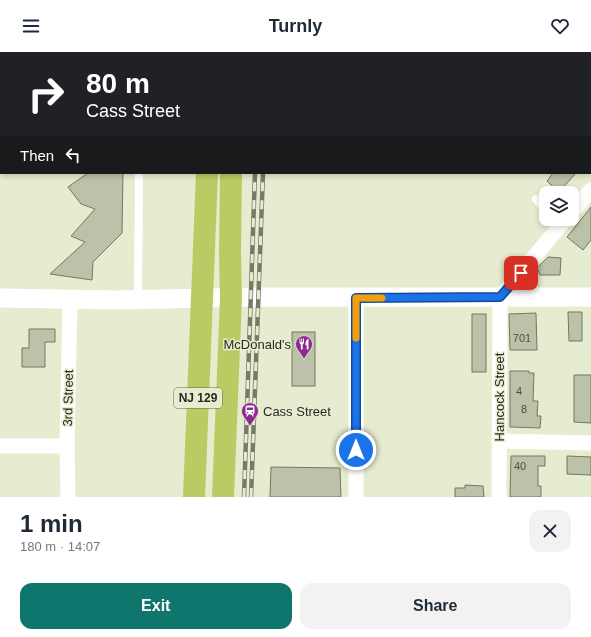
<!DOCTYPE html>
<html lang="en">
<head>
<meta charset="utf-8">
<style>
  :root { --surface:#fff; --page:#f2f2f3; --text:#1f2937; --muted:#747a83; --accent:#0f766e }
  body { margin:0; font-family:Arial,sans-serif; background:var(--page); color:var(--text); height:100vh; display:flex; flex-direction:column; font-size:15px; white-space:nowrap }
  * { box-sizing:border-box; margin:0 }
  p { font-size:13px; color:var(--muted) }
  .icon { flex:none; width:22px; height:22px; fill:none; stroke:currentColor; stroke-width:2; stroke-linecap:round; stroke-linejoin:round }
  .map { position:relative; height:445px; overflow:hidden }
  .drawer { display:flex; flex-direction:column; background:var(--surface); flex:1 }
  .drawer>* { flex:none }
  .top-card { position:absolute; left:0px; top:0px; width:591px; height:122px; box-shadow:0 2px 6px #0003; background:#202124; color:#fff; overflow:hidden }
  .buttons { position:absolute; left:539px; top:134px; display:grid; gap:8px }
  .buttons a { display:grid; place-items:center; width:40px; height:40px; border-radius:8px; background:var(--surface); box-shadow:0 2px 6px #0003; font-size:20px }
  .pin { position:absolute; display:grid; place-items:center; width:34px; height:34px; color:#fff; margin:-17px; border-radius:8px; box-shadow:0 2px 6px #0006 }
  .me { position:absolute; width:44px; margin:-22px; rotate:0deg; stroke-linejoin:round; filter:drop-shadow(0 0 3px #0008) }
  .turn { display:flex; align-items:center; gap:14px; height:84px; padding:0 20px; font-size:18px }
  .turn .icon { width:52px; height:52px; stroke-width:2.5 }
  .turn b { display:block; font-size:28px; line-height:34px }
  .then { display:flex; align-items:center; height:38px; padding:0 20px; background:#0003; gap:8px; font-size:15px }
  .round { display:grid; place-items:center; flex:none; width:42px; height:42px; border-radius:12px; background:var(--page) }
  .overview { display:flex; align-items:center; justify-content:space-between; height:68px; padding:0 20px }
  h1 { font-size:24px; font-weight:800; line-height:30px }
  .action { display:flex; gap:8px; margin-top:auto; padding:8px 20px }
  .action a { flex:1; height:46px; border-radius:12px; background:var(--accent); color:#fff; font-size:16px; font-weight:800; line-height:46px; text-align:center }
  .action a+a { background:var(--page); color:var(--text) }
  header { display:flex; justify-content:space-between; align-items:center; height:52px; padding:0 20px; background:var(--surface); font-size:18px; font-weight:800 }
  .map>svg:first-child { display:block }
  .building { fill:#bcc2a7; stroke:#73785f }
  .lines { fill:none; stroke-linecap:round; stroke-linejoin:round }
  .service { stroke:#fff; stroke-width:8 }
  .minor { stroke:#fff; stroke-width:15 }
  .tertiary { stroke:#fff; stroke-width:19 }
  .trunk { stroke:#bbca63; stroke-width:22 }
  .rail-casing { stroke:#767a68; stroke-width:4.5 }
  .rail { stroke:#e6ecd0; stroke-width:3; stroke-dasharray:9; stroke-linecap:butt }
  .route-casing { stroke:#114b97; stroke-width:10 }
  .route { stroke:#1a73e8; stroke-width:7 }
  .slow { stroke:#f59e0b; stroke-width:7 }
  .labels { text-anchor:middle; dominant-baseline:central; stroke-width:3; stroke-linejoin:round; paint-order:stroke }
  .number-label { font-size:11px; fill:#4d5042 }
  .shield { fill:#e6ecd0; stroke:#616455; stroke-width:1 }
  .shield-label { font-size:12px; font-weight:bold; fill:#282a20 }
  .poi-label { font-size:13px; fill:#282a20; stroke:#e6ecd0; text-anchor:end }
  .street-label { font-size:13px; fill:#282a20; stroke:#e6ecd0 }
</style>
</head>
<body>
<header><svg class="icon" aria-label="menu" viewBox="0 0 24 24"><path d="M4 6h16M4 12h16M4 18h16"/></svg>Turnly<svg class="icon" aria-label="heart" viewBox="0 0 24 24"><path d="M12 20l-8-8c-3-5 5-10 8-4 3-6 11-1 8 4z"/></svg></header>
<div class="map">
<svg width="591" height="445" viewBox="0 0 591 445">
  <rect width="100%" height="100%" fill="#e6ecd0"/>
  <g class="building">
    <path d="M88,121H123L122,181L93,210L92,228L50,222L85,190L71,184L95,157L81,152L68,135Z"/>
    <path d="M553,121H576L559,140L547,129Z"/>
    <path d="M591,155V188L583,198L567,185Z"/>
    <path d="M548,205L561,206L560,223H540L537,216Z"/>
    <path d="M568,260H582V289H569Z"/>
    <path d="M536,261L537,298H510L509,262Z"/>
    <rect x="472" y="262" width="14" height="58"/>
    <path d="M29,277H55V290H45V315H22V296H29Z"/>
    <rect x="292" y="280" width="23" height="54"/>
    <path d="M510,319H529V321H534L533,349H538L537,364H541L540,376L510,375Z"/>
    <path d="M574,323H591V371L574,370Z"/>
    <path d="M511,404H545V414H538V434H541V445H510Z"/>
    <path d="M567,404L591,405V423L567,422Z"/>
    <path d="M271,415L340,416L341,445H270Z"/>
    <path d="M465,433L483,434L484,445H455V436H465Z"/>
  </g>
  <g class="lines">
    <g class="service">
      <path d="M139,1V0"/>
      <path d="M536,147L546,159"/>
      <path d="M138,248L139,121"/>
    </g>
    <g class="minor">
      <path d="M528,0L529,1"/>
      <path d="M590,54H591"/>
      <path d="M572,160L591,138"/>
      <path d="M499,389L591,391"/>
      <path d="M0,394H67"/>
      <path d="M68,445L67,394L70,247"/>
      <path d="M356,445V246"/>
      <path d="M499,445L500,245L566,167"/>
    </g>
    <path class="tertiary" d="M0,246L116,248L258,245H591"/>
    <g class="trunk">
      <path d="M212,1V0"/>
      <path d="M236,1V0"/>
      <path d="M194,445L207,121"/>
      <path d="M223,445L231,246L230,201L231,121"/>
    </g>
    <g class="rail-casing">
      <g id="rail">
        <path d="M260,1V0"/>
        <path d="M268,1V0"/>
        <path d="M244,445L255,121"/>
        <path d="M251,445L263,121"/>
      </g>
    </g>
    <use href="#rail" class="rail"/>
  </g>
  <g class="lines">
    <g class="route-casing">
      <path id="route" d="M356,398V246L500,245L521,221"/>
    </g>
    <use href="#route" class="route"/>
    <path class="slow" d="M356,286V246H382"/>
  </g>
  <defs>
    <g id="restaurant-pin" transform="scale(0.9)"><path d="M0 17L-7.5 6A9.5 9.5 0 1 1 7.5 6Z" fill="#8d298f" stroke="#e6ecd0"/><path d="M-5-6h1v4h1v-4h1v4h1v-4h1v5L-1.5 .5V6h-2V.5L-5-1ZM5-6V6H3V1.5H1.5Q1.5-4 5-6Z" fill="#fff"/></g>
    <g id="station-pin" transform="scale(0.9)"><path d="M0 17L-7.5 6A9.5 9.5 0 1 1 7.5 6Z" fill="#8d298f" stroke="#e6ecd0"/><path d="M-3-6H3Q5-6 5-4V2Q5 4 3 4L4.5 6H3L1.5 4h-3L-3 6H-4.5L-3 4Q-5 4-5 2V-4Q-5-6-3-6ZM-3.5-4v3h7v-3ZM-3.5 1v1.5H-2V1ZM2 1v1.5H3.5V1Z" fill="#fff"/></g>
  </defs>
  <g fill-rule="evenodd">
    <use href="#restaurant-pin" x="304" y="292"/>
    <use href="#station-pin" x="250" y="359"/>
  </g>
  <g class="labels">
    <g class="number-label">
      <text x="522" y="286">701</text>
      <text x="519" y="339">4</text>
      <text x="524" y="357">8</text>
      <text x="520" y="414">40</text>
    </g>
    <rect class="shield" x="174" y="336" width="48" height="20" rx="3"/>
    <g class="shield-label">
      <text x="198" y="346">NJ 129</text>
    </g>
    <g class="poi-label">
      <text x="291" y="292">McDonald's</text>
      <text x="263" y="359" text-anchor="start">Cass Street</text>
    </g>
    <g class="street-label">
      <text transform="translate(499 345) rotate(-90)">Hancock Street</text>
      <text transform="translate(68 346) rotate(-89)">3rd Street</text>
    </g>
  </g>
</svg>
<div class="buttons">
<a><svg class="icon" aria-label="layers" viewBox="0 0 24 24"><path d="M12 4l9 5-9 5-9-5zM3 14l9 5 9-5"/></svg></a>
</div>
<div class="pin" style="left:521px;top:221px;background:#d93025"><svg class="icon" aria-label="arrive" viewBox="0 0 24 24"><path d="M6 21V4h12l-3 4 3 4H6"/></svg></div>
<svg class="me" style="left:356px;top:398px" viewBox="-20 -20 40 40"><circle r="17" fill="#1a73e8" stroke="#fff" stroke-width="3"/><path d="M0-11L8 9 0 5-8 9z" fill="#fff"/></svg>
<div class="top-card">
<div class="turn"><svg class="icon" aria-label="right" viewBox="0 0 24 24"><path d="M7 20v-9h11M14 6l5 5-5 5"/></svg><div><b>80 m</b>Cass Street</div></div>
<div class="then">Then<svg class="icon" aria-label="left" viewBox="0 0 24 24"><path d="M17 20v-9H6M10 6l-5 5 5 5"/></svg></div>
</div>
</div>
<section class="drawer">
<div class="overview"><div><h1>1 min</h1><p>180 m · 14:07</p></div><a class="round"><svg class="icon" aria-label="close" viewBox="0 0 24 24"><path d="M6 6l12 12M18 6L6 18"/></svg></a></div>
<div class="action"><a>Exit</a><a>Share</a></div>
</section>
</body>
</html>
